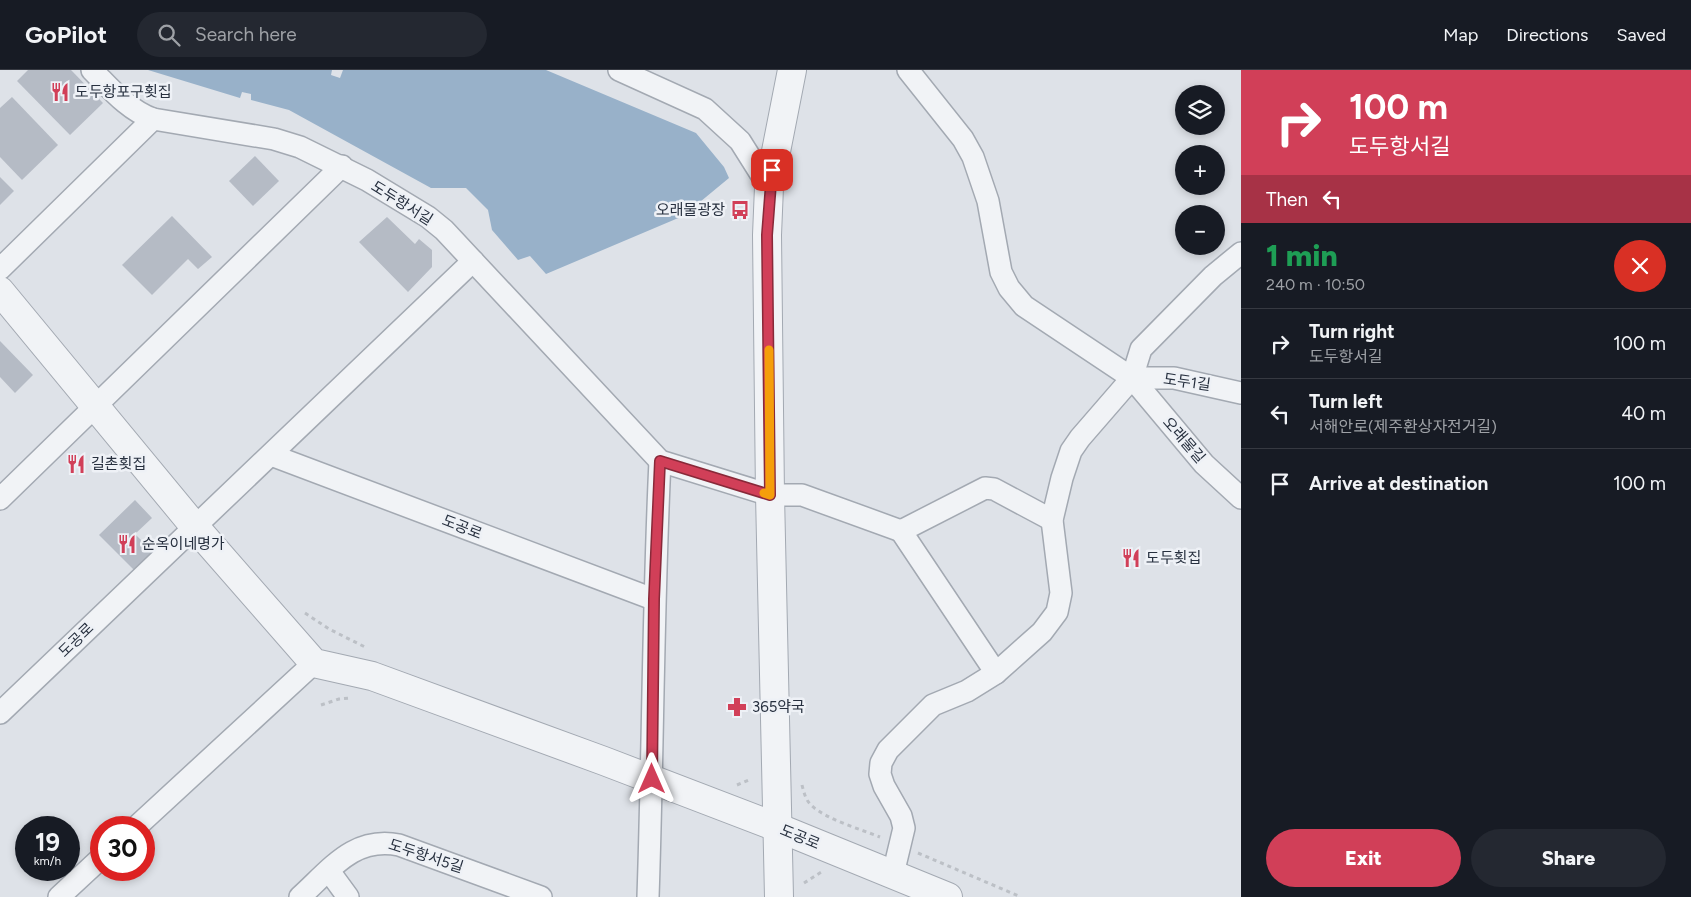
<!DOCTYPE html>
<html lang="en">
<head>
<meta charset="utf-8">
<style>
  :root { --surface:#171b24; --page:#242831; --text:#f1f3f6; --muted:#9ea1a6; --line:#363941; --accent:#d13f58 }
  body { margin:0; font-family:Figtree,"Noto Sans KR",sans-serif; background:var(--page); color:var(--text); height:100vh; display:flex; flex-direction:column; font-size:19px; white-space:nowrap }
  * { box-sizing:border-box; margin:0 }
  p { font-size:16px; color:var(--muted) }
  .icon { flex:none; width:28px; height:28px; fill:none; stroke:currentColor; stroke-width:2; stroke-linecap:round; stroke-linejoin:round }
  .map { position:relative; flex:1; overflow:hidden }
  .drawer { display:flex; flex-direction:column; background:var(--surface); width:450px }
  .drawer>* { flex:none }
  .banner { background:#d13f58; color:#fff; overflow:hidden }
  .tools { position:absolute; left:1175px; top:15px; display:grid; gap:10px }
  .tools a { display:grid; place-items:center; width:50px; height:50px; border-radius:50%; background:var(--surface); box-shadow:0 2px 8px #0003; font-size:25px }
  .speed { position:absolute; left:15px; top:746px; display:flex; gap:10px; font-size:25px; font-weight:700; text-align:center }
  .speed>* { display:grid; place-content:center; width:65px; height:65px; border-radius:50%; background:var(--surface); box-shadow:0 2px 8px #0003; line-height:1 }
  .speed small { font-size:12px; font-weight:400 }
  .speed .limit { border:8px solid #d22; background:#fff; color:#111 }
  .pin { position:absolute; display:grid; place-items:center; width:42px; height:42px; color:#fff; margin:-21px; border-radius:10px; box-shadow:0 2px 8px #0006 }
  .me { position:absolute; width:55px; margin:-28px; rotate:0deg; stroke-linejoin:round; filter:drop-shadow(0 0 4px #0008) }
  .turn { display:flex; align-items:center; gap:18px; height:105px; padding:0 25px; font-size:22px }
  .turn .icon { width:65px; height:65px; stroke-width:2.5 }
  .turn b { display:block; font-size:35px; line-height:42px }
  .then { display:flex; align-items:center; height:48px; padding:0 25px; background:#0003; gap:10px; font-size:19px }
  .round { display:grid; place-items:center; flex:none; width:52px; height:52px; border-radius:26px; background:var(--page) }
  .head { display:flex; align-items:center; justify-content:space-between; height:85px; padding:0 25px }
  h1 { font-size:30px; font-weight:800; line-height:38px; color:#1e9e55 }
  .primary-button { display:flex; gap:10px; margin-top:auto; padding:10px 25px }
  .primary-button a { flex:1; height:58px; border-radius:30px; background:var(--accent); color:#fff; font-size:20px; font-weight:800; line-height:58px; text-align:center }
  .primary-button a+a { background:var(--page); color:var(--text) }
  ul { padding:0; list-style:none }
  li { display:flex; align-items:center; gap:15px; height:70px; padding:0 25px; border-top:1px solid var(--line) }
  li div { flex:1 }
  li b { display:block; font-size:19px }
  li em { font-style:normal }
  header { display:flex; align-items:center; gap:30px; box-sizing:border-box; height:70px; padding:0 25px; background:var(--surface); border-bottom:1px solid var(--line) }
  header strong { font-size:24px }
  nav { display:flex; gap:28px; margin-inline-start:auto; font-size:18px }
  .search { width:350px; height:45px; background:var(--page); display:flex; align-items:center; gap:12px; box-sizing:border-box; padding:0 18px; border-radius:28px; color:var(--muted); font-size:19px }
  main { display:flex; flex:1; min-height:0 }
  .map>svg:first-child { display:block }
  .water { fill:#98b1c9 }
  .building { fill:#b5bbc5 }
  .lines { fill:none; stroke-linecap:round; stroke-linejoin:round }
  .minor-casing { stroke:#a3a9b2; stroke-width:24 }
  .tertiary-casing { stroke:#a3a9b2; stroke-width:30 }
  .path { stroke:#bcc0c6; stroke-width:3; stroke-dasharray:4 4; stroke-linecap:butt }
  .minor { stroke:#f1f3f6; stroke-width:21 }
  .tertiary { stroke:#f1f3f6; stroke-width:28 }
  .route-casing { stroke:#882939; stroke-width:12 }
  .route { stroke:#d13f58; stroke-width:9 }
  .slow { stroke:#f59e0b; stroke-width:9 }
  .labels { text-anchor:middle; dominant-baseline:central; stroke-width:5; stroke-linejoin:round; paint-order:stroke }
  .poi-label { font-size:15px; fill:#27303f; stroke:#eef1f6; text-anchor:start }
  .street-label { font-size:15px; fill:#27303f; stroke:#eef1f6 }
</style>
</head>
<body>
<header>
<strong>GoPilot</strong>
<div class="search"><svg class="icon" aria-label="search" viewBox="0 0 24 24"><circle cx="10" cy="10" r="6"/><path d="M15 15l6 6"/></svg>Search here</div>
<nav><a>Map</a><a>Directions</a><a>Saved</a></nav>
</header>
<main>
<div class="map">
<svg width="1241" height="827" viewBox="0 0 1241 827">
  <rect width="100%" height="100%" fill="#dee2e8"/>
  <path class="water" d="M148,0H332L331,5L340,8L343,0H546L696,63L724,97L729,108L683,146L546,204L530,186L518,190L492,160L488,140L466,118H431L289,40L251,30V24L242,22L240,28Z"/>
  <g class="building">
    <path d="M28,0H71L103,33L70,65L17,11Z"/>
    <path d="M12,27L58,75L22,110L0,87V38Z"/>
    <path d="M255,86L279,111L253,136L229,111Z"/>
    <path d="M0,107L14,121L0,135Z"/>
    <path d="M172,146L212,187L198,199L188,189L152,225L122,195Z"/>
    <path d="M387,147L415,174L419,169L432,180V197L408,222L359,172Z"/>
    <path d="M0,271L33,305L15,323L0,307Z"/>
    <path d="M135,430L152,448L135,464L154,483L135,501L99,465Z"/>
  </g>
  <g class="lines">
    <g class="minor-casing">
      <g id="minor">
        <path d="M92,0C111,19 128,40 153,49L274,69L300,77L367,110L428,147L444,160L660,391L770,425H802L901,461L985,418L994,419L1052,450"/>
        <path d="M619,0L705,39L740,71L769,117"/>
        <path d="M908,0L963,69L973,87L988,131L1001,202L1009,218L1024,236L1132,308L1204,394L1241,428"/>
        <path d="M0,199L153,49"/>
        <path d="M1132,308H1174L1241,323"/>
        <path d="M271,385L653,529"/>
        <path d="M0,429L342,96"/>
        <path d="M901,461L996,603"/>
        <path d="M0,643L473,191"/>
        <path d="M135,758L314,593"/>
        <path d="M329,801L348,827"/>
        <path d="M893,804L904,758L901,746L884,716L880,704L881,693L888,680L933,635L967,621L996,603L1042,562L1057,542L1061,523L1052,450L1062,408L1071,381L1080,368L1132,308L1141,279L1213,206L1241,183"/>
        <path d="M59,827L101,788"/>
        <path d="M300,827C331,799 354,766 399,775L541,827"/>
        <path d="M648,827C653,682 653,536 660,391"/>
      </g>
    </g>
    <g class="tertiary-casing">
      <g id="tertiary">
        <path d="M0,221L195,457L314,593L372,606L604,691L779,758L948,827"/>
        <path d="M779,827L770,425L767,165L769,117L792,0"/>
      </g>
    </g>
    <g class="path">
      <path d="M305,543L329,559L367,578"/>
      <path d="M321,635L339,629L352,628"/>
      <path d="M737,715L751,709"/>
      <path d="M802,715C804,723 806,731 812,736C828,750 860,759 880,767"/>
      <path d="M918,783L1021,827"/>
      <path d="M804,813L823,801"/>
    </g>
    <use href="#minor" class="minor"/>
    <use href="#tertiary" class="tertiary"/>
  </g>
  <g class="lines">
    <g class="route-casing">
      <path id="route" d="M652,709L654,529L660,391L770,425L767,165L772,100"/>
    </g>
    <use href="#route" class="route"/>
    <path class="slow" d="M764,423L770,425L769,280"/>
  </g>
  <defs>
    <g id="restaurant-bare" transform="scale(1.5)"><path d="M-5-6h1v4h1v-4h1v4h1v-4h1v5L-1.5 .5V6h-2V.5L-5-1ZM5-6V6H3V1.5H1.5Q1.5-4 5-6Z" fill="#d13f58" stroke="#eef1f6" stroke-width="2.5" paint-order="stroke"/></g>
    <g id="bus-bare" transform="scale(1.5)"><path d="M-5-6H5V4H4V6H2V4H-2V6H-4V4H-5ZM-3.5-4V0h7V-4ZM-3.5 1.2v1.5H-2V1.2ZM2 1.2v1.5H3.5V1.2Z" fill="#d13f58" stroke="#eef1f6" stroke-width="2.5" paint-order="stroke"/></g>
    <g id="pharmacy-bare" transform="scale(1.5)"><path d="M-2-6h4v4h4v4h-4v4h-4v-4h-4v-4h4Z" fill="#d13f58" stroke="#eef1f6" stroke-width="2.5" paint-order="stroke"/></g>
  </defs>
  <g fill-rule="evenodd">
    <use href="#restaurant-bare" x="60" y="22"/>
    <use href="#bus-bare" x="740" y="140"/>
    <use href="#restaurant-bare" x="76" y="394"/>
    <use href="#restaurant-bare" x="127" y="474"/>
    <use href="#restaurant-bare" x="1131" y="488"/>
    <use href="#pharmacy-bare" x="737" y="637"/>
  </g>
  <g class="labels">
    <g class="poi-label">
      <text x="75" y="22">도두항포구횟집</text>
      <text x="725" y="140" text-anchor="end">오래물광장</text>
      <text x="91" y="394">길촌횟집</text>
      <text x="142" y="474">순옥이네명가</text>
      <text x="1146" y="488">도두횟집</text>
      <text x="752" y="637">365약국</text>
    </g>
    <g class="street-label">
      <text transform="translate(402 133) rotate(32)">도두항서길</text>
      <text transform="translate(1187 312) rotate(8)">도두1길</text>
      <text transform="translate(1184 370) rotate(49)">오래물길</text>
      <text transform="translate(462 457) rotate(21)">도공로</text>
      <text transform="translate(76 570) rotate(-44)">도공로</text>
      <text transform="translate(800 767) rotate(22)">도공로</text>
      <text transform="translate(426 786) rotate(18)">도두항서5길</text>
    </g>
  </g>
</svg>
<div class="tools">
<a><svg class="icon" aria-label="layers" viewBox="0 0 24 24"><path d="M12 4l9 5-9 5-9-5zM3 14l9 5 9-5"/></svg></a>
<a>+</a>
<a>−</a>
</div>
<div class="speed"><div>19<small>km/h</small></div><div class="limit">30</div></div>
<div class="pin" style="left:772px;top:100px;background:#d93025"><svg class="icon" aria-label="arrive" viewBox="0 0 24 24"><path d="M6 21V4h12l-3 4 3 4H6"/></svg></div>
<svg class="me" style="left:652px;top:709px" viewBox="-20 -20 40 40"><path d="M0-17L14 15 0 8-14 15z" fill="#d13f58" stroke="#fff" stroke-width="4"/></svg>
</div>
<section class="drawer">
<div class="banner">
<div class="turn"><svg class="icon" aria-label="right" viewBox="0 0 24 24"><path d="M7 20v-9h11M14 6l5 5-5 5"/></svg><div><b>100 m</b>도두항서길</div></div>
<div class="then">Then<svg class="icon" aria-label="left" viewBox="0 0 24 24"><path d="M17 20v-9H6M10 6l-5 5 5 5"/></svg></div>
</div>
<div class="head"><div><h1>1 min</h1><p>240 m · 10:50</p></div><a class="round" style="background:#d93025;color:#fff"><svg class="icon" aria-label="close" viewBox="0 0 24 24"><path d="M6 6l12 12M18 6L6 18"/></svg></a></div>
<ul>
<li><svg class="icon" aria-label="right" viewBox="0 0 24 24"><path d="M7 20v-9h11M14 6l5 5-5 5"/></svg><div><b>Turn right</b><p>도두항서길</p></div><em>100 m</em></li>
<li><svg class="icon" aria-label="left" viewBox="0 0 24 24"><path d="M17 20v-9H6M10 6l-5 5 5 5"/></svg><div><b>Turn left</b><p>서해안로(제주환상자전거길)</p></div><em>40 m</em></li>
<li><svg class="icon" aria-label="arrive" viewBox="0 0 24 24"><path d="M6 21V4h12l-3 4 3 4H6"/></svg><div><b>Arrive at destination</b></div><em>100 m</em></li>
</ul>
<div class="primary-button"><a>Exit</a><a>Share</a></div>
</section>
</main>
</body>
</html>
